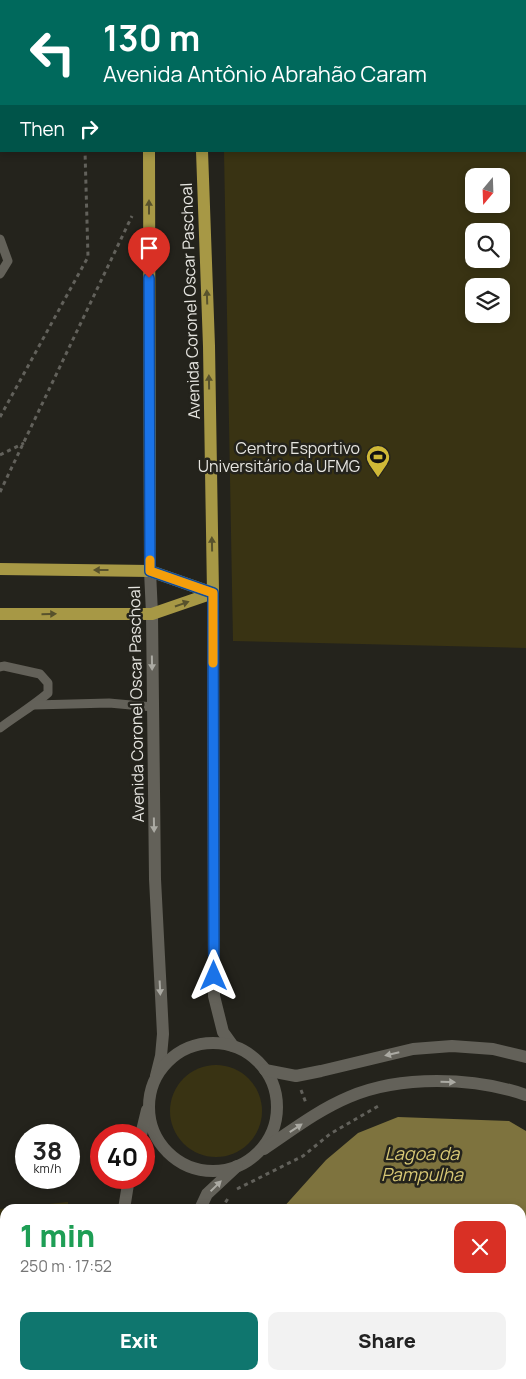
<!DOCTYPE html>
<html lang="en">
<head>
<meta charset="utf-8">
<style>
  :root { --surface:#fff; --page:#f2f2f2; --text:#222; --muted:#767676; --accent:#0f766e }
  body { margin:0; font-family:Manrope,sans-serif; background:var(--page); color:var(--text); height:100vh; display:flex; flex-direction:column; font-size:19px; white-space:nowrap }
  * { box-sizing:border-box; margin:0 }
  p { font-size:16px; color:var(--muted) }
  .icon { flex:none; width:28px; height:28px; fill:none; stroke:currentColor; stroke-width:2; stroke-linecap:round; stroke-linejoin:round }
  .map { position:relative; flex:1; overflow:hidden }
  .sheet { position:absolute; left:0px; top:1204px; width:526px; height:176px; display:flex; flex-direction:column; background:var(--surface); border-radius:15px 15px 0 0; box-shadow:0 2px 8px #0003 }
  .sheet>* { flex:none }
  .hud { position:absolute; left:0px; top:0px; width:526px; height:152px; box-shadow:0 2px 8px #0003; background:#00695c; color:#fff; overflow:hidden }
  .needle { width:32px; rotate:199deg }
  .fabs { position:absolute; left:465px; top:168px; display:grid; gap:10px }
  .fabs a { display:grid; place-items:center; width:45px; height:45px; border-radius:10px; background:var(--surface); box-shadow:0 2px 8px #0003; font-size:25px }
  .speed { position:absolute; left:15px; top:1124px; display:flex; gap:10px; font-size:25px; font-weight:700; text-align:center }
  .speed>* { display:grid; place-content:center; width:65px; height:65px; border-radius:50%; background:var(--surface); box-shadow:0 2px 8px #0003; line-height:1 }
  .speed small { font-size:12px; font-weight:400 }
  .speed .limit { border:8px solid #d22; background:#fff; color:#111 }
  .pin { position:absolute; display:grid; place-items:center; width:42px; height:42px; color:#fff; margin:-51px -21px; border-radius:50% 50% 50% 0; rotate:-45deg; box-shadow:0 0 5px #0007 }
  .pin .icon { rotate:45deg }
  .me { position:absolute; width:55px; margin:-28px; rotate:0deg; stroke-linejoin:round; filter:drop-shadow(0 0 4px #0008) }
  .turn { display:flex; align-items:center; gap:18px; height:105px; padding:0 20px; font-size:22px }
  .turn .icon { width:65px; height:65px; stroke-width:2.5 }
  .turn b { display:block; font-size:35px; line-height:42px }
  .then { display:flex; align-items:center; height:48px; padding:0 20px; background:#0003; gap:10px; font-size:19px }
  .round { display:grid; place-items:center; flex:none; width:52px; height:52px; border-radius:10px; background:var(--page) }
  .headline { display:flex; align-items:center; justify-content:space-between; height:85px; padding:0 20px }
  h1 { font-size:30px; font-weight:800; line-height:38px; color:#1e9e55 }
  .cta { display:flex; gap:10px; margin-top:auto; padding:10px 20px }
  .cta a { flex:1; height:58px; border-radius:10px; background:var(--accent); color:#fff; font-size:20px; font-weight:800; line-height:58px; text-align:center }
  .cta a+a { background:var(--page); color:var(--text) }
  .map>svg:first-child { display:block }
  .green { fill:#393313; fill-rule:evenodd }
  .water { fill:#7e733e }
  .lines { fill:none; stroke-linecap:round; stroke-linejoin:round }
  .path { stroke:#62615b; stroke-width:3; stroke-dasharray:4 4; stroke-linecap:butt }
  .lane { stroke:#636159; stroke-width:9 }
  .secondary { stroke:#636159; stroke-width:12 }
  .primary { stroke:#a79845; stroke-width:12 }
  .oneway { fill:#58522c }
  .oneway2 { fill:#abaaa3 }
  .route-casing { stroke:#114b97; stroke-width:12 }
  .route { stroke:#1a73e8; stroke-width:9 }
  .slow { stroke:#f59e0b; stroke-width:9 }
  .labels { text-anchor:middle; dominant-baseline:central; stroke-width:5; stroke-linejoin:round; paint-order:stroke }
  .street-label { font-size:16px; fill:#e6e5e0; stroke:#24231c }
  .poi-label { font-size:16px; fill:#e6e5e0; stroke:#24231c; text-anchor:end }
  .water-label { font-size:18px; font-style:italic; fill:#d7c775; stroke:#24231c }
</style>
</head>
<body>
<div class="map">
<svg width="526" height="1379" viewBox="0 0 526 1379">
  <rect width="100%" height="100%" fill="#24231c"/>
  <g class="green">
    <path d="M221,0H526V648L233,641L224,151H525V1H221ZM501,176V204H474V176ZM501,231V259H474V231ZM501,286V314H474V286Z"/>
    <circle cx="216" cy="1111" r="46"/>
    <path d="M68,1202V1209H5V1375H77L78,1379H0V1209Z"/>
  </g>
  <path class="water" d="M398,1117L509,1121L526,1131V1379H225V1375H521V1209H282L326,1160L358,1133Z"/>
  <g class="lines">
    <g class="path">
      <path d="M82,0V1"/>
      <path d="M0,82L1,81"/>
      <path d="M0,417L88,257L85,151"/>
      <path d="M0,455L24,443"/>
      <path d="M0,492L132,216"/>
      <path d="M301,1090L306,1103"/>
      <path d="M237,1189L303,1156L330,1134L380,1105"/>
      <path d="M221,1209L229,1197"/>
    </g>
    <g class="lane">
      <path d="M0,239L8,261L0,274"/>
      <path d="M0,667L4,666L40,674L48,683V693C33,706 16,716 0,728"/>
      <path d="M34,705L109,703L153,707"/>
    </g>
    <g class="secondary">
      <path d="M150,571L152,614L155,879L163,1034L161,1056L156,1076"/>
      <path d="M213,593L214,996L223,1032L233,1046"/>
      <circle cx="213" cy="1107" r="64"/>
      <path d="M265,1070L296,1076L321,1071L413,1049L452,1046L493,1049L526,1057"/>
      <path d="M141,1135L147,1110"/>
      <path d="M264,1149C291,1131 318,1110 349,1097C400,1075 474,1077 526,1095"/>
      <path d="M124,1209L129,1178"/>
      <path d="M200,1209L207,1194L237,1166"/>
      <path d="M129,1375L130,1379"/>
      <path d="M170,1375L171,1379"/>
    </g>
    <g class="primary">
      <path d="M148,0V1"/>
      <path d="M201,0V1"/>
      <path d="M149,151L150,571"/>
      <path d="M202,151L209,346L213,593"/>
      <path d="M0,569L150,571L213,593"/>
      <path d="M0,614H152L213,593"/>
    </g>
  </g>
  <defs><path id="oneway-solid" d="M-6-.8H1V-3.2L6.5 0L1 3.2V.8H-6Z" transform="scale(1.25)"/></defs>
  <g class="oneway">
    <use href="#oneway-solid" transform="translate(149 207) rotate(-90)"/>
    <use href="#oneway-solid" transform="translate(207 297) rotate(-92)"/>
    <use href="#oneway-solid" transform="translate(209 382) rotate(-91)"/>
    <use href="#oneway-solid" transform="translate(212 544) rotate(-91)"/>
    <use href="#oneway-solid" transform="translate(101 570) rotate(-180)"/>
    <use href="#oneway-solid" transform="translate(182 604) rotate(-19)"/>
    <use href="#oneway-solid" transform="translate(49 614) rotate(-1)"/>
  </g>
  <g class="oneway2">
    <use href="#oneway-solid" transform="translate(152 663) rotate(89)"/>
    <use href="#oneway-solid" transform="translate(154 825) rotate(89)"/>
    <use href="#oneway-solid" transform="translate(160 988) rotate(87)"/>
    <use href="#oneway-solid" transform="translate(392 1054) rotate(167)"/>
    <use href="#oneway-solid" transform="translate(448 1082) rotate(1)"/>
    <use href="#oneway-solid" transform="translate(296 1128) rotate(-33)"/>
    <use href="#oneway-solid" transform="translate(216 1186) rotate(-44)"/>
  </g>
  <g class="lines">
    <g class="route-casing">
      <path id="route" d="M149,278L150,571L213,593L214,976"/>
    </g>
    <use href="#route" class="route"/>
    <path class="slow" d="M150,560V571L213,593V663"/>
  </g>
  <defs>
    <g id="stadium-pin" transform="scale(1.25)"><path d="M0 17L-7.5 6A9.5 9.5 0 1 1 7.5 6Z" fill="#cfb837" stroke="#24231c"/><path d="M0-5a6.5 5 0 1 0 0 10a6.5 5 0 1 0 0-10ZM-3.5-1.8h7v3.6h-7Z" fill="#111"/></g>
  </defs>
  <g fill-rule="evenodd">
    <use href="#stadium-pin" x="378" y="457"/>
  </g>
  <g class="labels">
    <g class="street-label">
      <text transform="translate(190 301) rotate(-92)">Avenida Coronel Oscar Paschoal</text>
      <text transform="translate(136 704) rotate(-91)">Avenida Coronel Oscar Paschoal</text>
    </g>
    <g class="poi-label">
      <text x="360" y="448">Centro Esportivo<tspan x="360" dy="18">Universitário da UFMG</tspan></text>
    </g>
    <g class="water-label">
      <text x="422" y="1153">Lagoa da<tspan x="422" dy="21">Pampulha</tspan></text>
    </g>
  </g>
</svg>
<div class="fabs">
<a><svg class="needle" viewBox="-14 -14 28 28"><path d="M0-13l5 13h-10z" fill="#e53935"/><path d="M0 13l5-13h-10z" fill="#767676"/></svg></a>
<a><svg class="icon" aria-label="search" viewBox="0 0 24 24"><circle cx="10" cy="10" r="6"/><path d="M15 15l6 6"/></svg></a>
<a><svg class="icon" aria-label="layers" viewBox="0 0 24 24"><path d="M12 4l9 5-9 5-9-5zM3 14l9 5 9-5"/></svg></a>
</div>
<div class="speed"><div>38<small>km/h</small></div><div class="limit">40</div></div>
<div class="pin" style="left:149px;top:278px;background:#d93025"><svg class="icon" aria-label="arrive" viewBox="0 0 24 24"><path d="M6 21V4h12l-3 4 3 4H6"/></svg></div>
<svg class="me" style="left:214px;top:976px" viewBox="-20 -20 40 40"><path d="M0-17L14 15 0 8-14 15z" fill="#1a73e8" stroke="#fff" stroke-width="4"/></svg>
<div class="hud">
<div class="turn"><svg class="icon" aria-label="left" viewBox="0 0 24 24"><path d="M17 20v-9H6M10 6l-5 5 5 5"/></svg><div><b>130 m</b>Avenida Antônio Abrahão Caram</div></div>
<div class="then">Then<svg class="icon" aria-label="right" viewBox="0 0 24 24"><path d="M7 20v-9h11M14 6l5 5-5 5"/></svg></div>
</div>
<section class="sheet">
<div class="headline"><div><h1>1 min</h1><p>250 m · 17:52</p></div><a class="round" style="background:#d93025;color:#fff"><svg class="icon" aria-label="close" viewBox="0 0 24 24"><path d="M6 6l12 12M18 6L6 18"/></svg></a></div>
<div class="cta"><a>Exit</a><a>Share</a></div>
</section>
</div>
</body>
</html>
